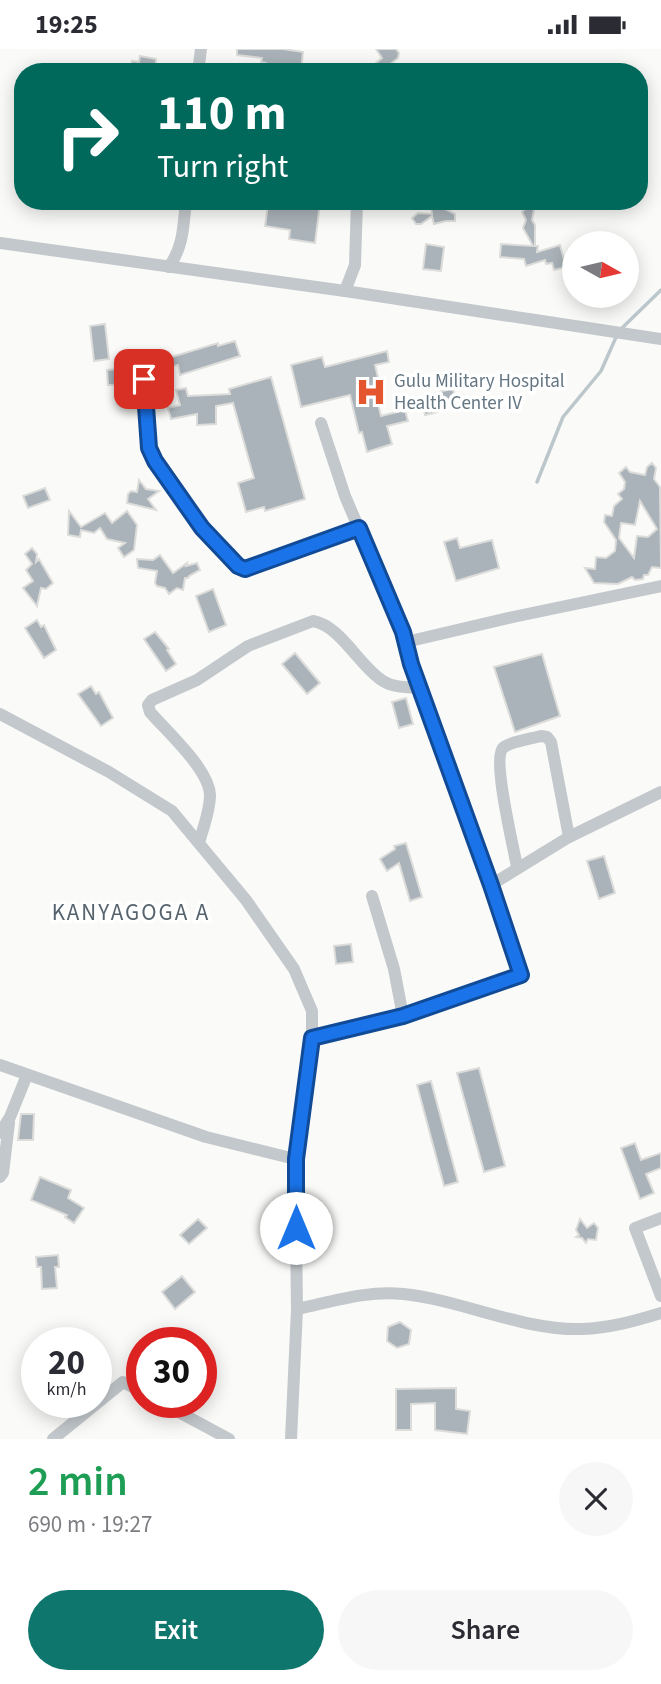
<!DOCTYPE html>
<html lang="en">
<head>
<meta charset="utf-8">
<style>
  :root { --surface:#fff; --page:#f7f7f7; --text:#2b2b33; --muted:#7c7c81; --accent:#0f766e }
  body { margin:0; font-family:"Source Sans 3",sans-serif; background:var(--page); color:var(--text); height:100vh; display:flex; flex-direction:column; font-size:26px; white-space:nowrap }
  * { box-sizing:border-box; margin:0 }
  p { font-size:23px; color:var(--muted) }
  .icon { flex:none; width:38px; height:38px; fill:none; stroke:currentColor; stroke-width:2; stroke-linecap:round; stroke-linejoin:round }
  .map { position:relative; height:1390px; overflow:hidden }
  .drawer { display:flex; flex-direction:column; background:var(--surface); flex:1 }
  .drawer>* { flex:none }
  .top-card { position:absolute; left:14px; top:14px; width:634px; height:147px; border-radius:28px; box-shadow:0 4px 18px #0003; background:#00695c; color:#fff; overflow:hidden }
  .needle { width:46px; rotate:98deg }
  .buttons { position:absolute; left:562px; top:182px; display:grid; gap:14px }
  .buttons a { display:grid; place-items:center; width:77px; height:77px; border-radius:50%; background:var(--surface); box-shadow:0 4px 18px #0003; font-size:35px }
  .speed { position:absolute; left:21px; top:1278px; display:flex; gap:14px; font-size:35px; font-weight:700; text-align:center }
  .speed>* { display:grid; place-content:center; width:91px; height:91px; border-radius:50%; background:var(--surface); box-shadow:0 4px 18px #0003; line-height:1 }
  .speed small { font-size:18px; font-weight:400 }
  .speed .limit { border:10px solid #d22; background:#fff; color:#111 }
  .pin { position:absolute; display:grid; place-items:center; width:60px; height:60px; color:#fff; margin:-30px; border-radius:14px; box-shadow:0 4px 10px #0006 }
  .me { position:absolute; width:77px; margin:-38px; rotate:0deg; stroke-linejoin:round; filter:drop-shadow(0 0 5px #0008) }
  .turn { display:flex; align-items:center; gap:24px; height:147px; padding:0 28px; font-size:32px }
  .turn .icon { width:91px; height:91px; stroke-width:2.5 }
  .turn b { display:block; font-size:49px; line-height:60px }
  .round { display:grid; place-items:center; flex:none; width:74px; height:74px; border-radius:37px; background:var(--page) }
  .summary { display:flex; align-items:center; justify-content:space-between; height:119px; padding:0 28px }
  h1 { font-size:42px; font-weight:600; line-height:52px; color:#1e9e55 }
  .cta { display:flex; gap:14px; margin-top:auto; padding:14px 28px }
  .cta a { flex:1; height:80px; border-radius:42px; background:var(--accent); color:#fff; font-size:28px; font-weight:600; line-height:80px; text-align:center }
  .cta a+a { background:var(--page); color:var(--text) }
  .status { display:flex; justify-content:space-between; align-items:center; height:49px; padding:0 35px; background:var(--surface); direction:ltr }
  .status svg { height:19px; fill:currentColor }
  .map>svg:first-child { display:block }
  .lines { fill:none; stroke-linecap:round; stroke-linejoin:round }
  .stream { stroke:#bbc7cb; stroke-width:3.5 }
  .building { fill:#aab3b9; stroke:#dcdcda; stroke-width:2; fill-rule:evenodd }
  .minor { stroke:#c3c8cc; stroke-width:12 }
  .route-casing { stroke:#114b97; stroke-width:18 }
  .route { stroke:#1a73e8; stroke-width:12 }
  .labels { text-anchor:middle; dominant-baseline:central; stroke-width:7; stroke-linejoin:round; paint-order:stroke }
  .poi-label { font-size:19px; fill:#657683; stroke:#fff; text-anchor:start }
  .quarter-label { font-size:23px; letter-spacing:2px; fill:#57646e; stroke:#fff }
</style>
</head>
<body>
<div class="status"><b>19:25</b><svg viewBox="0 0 49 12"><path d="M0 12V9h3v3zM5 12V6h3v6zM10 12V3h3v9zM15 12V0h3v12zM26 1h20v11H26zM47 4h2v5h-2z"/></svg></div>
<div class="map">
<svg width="661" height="1390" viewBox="0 0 661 1390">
  <rect width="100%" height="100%" fill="#fafaf8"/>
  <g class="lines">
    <g class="stream">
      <path d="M621,280L661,241"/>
      <path d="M537,433L563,368L601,322L617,286"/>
    </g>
  </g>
  <g class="building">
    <path d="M237,0H283L303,3L301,23H265L266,14L261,13L262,9L237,6Z"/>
    <path d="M376,0H396L399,4L398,9L380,23H365L382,9Z"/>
    <path d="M140,7L156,10L155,23H131L132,12L139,13Z"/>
    <path d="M294,152L320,154L315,194L289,190L290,181L265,177L268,156L293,159Z"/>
    <path d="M430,152L455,165V172H446L434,175L432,167L421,175H416L412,169L418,164L432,165Z"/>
    <path d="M528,157L534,161L532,171L535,176V197H538L537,203L560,196L566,218L554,221L552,214L546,215L545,211L526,217L524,210L500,208L501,195L533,197L523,179L526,171L522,163Z"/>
    <path d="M426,195L444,198L441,222L423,220Z"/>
    <path d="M105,275L109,310L94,312L90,277Z"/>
    <path d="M235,292L240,307L180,326L178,316L160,320L158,312L218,294V297Z"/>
    <path d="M387,302L389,313L375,316L382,345L376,346L381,367L405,361L408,372L387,377L392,395L367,403L362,383L359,384L350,346L301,358L291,316L322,308L325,318Z"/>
    <path d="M131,319L134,335L108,336L107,321Z"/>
    <path d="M271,328L305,450L265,462L264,458L246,463L238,434L254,429L233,354L216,357V375L197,376V365L171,370L168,359L180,356L176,341L186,339L188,347L230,345L229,340Z"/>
    <path d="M453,339L455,350L436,354L438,363L425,366L420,349Z"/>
    <path d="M652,414L656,419L654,430L660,438L661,519L652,518L648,526H644L643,530L635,531L632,528L618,535L594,534L585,519L595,520L596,508L606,509L615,502L616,491L604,473L605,466L612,467L614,457L622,450L618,445L624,440L625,433L619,424L626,418L630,423L645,426L647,418ZM640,452L657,480L648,488L637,487L634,509L619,489L621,474L635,476Z"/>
    <path d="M139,431L146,440L159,442L148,450L156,461L127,454L128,445L131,442L137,443Z"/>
    <path d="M45,439L50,451L28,459L23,447Z"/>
    <path d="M69,462L81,478L105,464L112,474L127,462L137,476L134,501L124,508L118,499L125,494L107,490L100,479L94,484L81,481L80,488L68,486Z"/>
    <path d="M457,489L460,499L492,491L499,519L456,532L444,493Z"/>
    <path d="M32,499L37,505L36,513L39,510L53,534L46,540L41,539L37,557L23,539L33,532L26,521L32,515L25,505Z"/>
    <path d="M160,506L173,524L187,514L186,517L197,514L200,521L189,527L188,529H185L183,541L177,539L169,545L165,539L157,537L155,534L157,522L138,519L137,510L153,511Z"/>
    <path d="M213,540L226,576L209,583L196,547Z"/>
    <path d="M37,571L41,578L44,576L56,601L44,609L25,579Z"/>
    <path d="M155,583L169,600L167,601L176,615L166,622L144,590Z"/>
    <path d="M295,604L320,634L307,645L282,615Z"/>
    <path d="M542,605L560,667L515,683L494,618Z"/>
    <path d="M91,637L96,645L99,643L113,669L101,677L78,645Z"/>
    <path d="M406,649L413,675L399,679L392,653Z"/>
    <path d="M406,794L422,848L410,852L399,814L387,822L380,810L395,800L394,797Z"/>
    <path d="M604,807L615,844L599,850L587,812Z"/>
    <path d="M351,895L353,913L336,915L334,897Z"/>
    <path d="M479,1019L505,1117L484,1123L457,1024Z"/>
    <path d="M431,1032L458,1133L444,1137L417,1036Z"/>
    <path d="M21,1065H34L33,1091H18Z"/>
    <path d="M635,1094L641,1111L661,1104V1119L646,1125L654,1144L640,1150L621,1099Z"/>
    <path d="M40,1128L71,1141L68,1149L84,1159L74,1174L65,1168L67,1166L31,1151Z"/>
    <path d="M198,1170L207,1179L189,1195L180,1186Z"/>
    <path d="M580,1170L587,1179L594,1174L598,1179L596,1191L588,1190L586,1194L582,1189L576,1188L579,1186L576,1181Z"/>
    <path d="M58,1206L59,1218H55L57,1239L42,1240L41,1218H37L36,1208Z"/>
    <path d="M182,1227L195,1243L175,1260L162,1243Z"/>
    <path d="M400,1273L411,1281L409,1295L397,1299L387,1292L388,1278Z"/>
    <path d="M456,1339V1360L470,1362L467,1385L435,1381V1354L411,1355V1381H396V1340Z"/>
  </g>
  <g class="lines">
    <g class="minor">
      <path d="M198,23L201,0"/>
      <path d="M0,194L345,242L661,290"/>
      <path d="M169,218C184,196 183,178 186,152"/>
      <path d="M345,242L355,216L357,152"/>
      <path d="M140,320L144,330L146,346L149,399L155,412L202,479L238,517L245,520L359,479"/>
      <path d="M321,374L345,447L403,583L411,615L491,836"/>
      <path d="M406,593L513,568L661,537"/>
      <path d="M0,665L109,723L172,762L246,851L294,920L312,962V989"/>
      <path d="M199,794C203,779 210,762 210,746C209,720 167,683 150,663L148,656L152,651L197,631L248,597L313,572C341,577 359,617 383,632C394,639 408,638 420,639"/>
      <path d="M517,818C514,800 491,707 504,698C513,692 530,690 541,687L547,688L551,693L569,788"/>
      <path d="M372,847L394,920L403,967"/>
      <path d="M0,1016L206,1088L295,1110"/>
      <path d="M0,1084L10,1068L27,1026"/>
      <path d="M0,1128L3,1124L9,1074"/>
      <path d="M661,1169L635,1179L661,1247"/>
      <path d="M297,1260C331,1253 368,1241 403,1245C462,1251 523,1282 582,1280C610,1279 635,1272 661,1264"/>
      <path d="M160,1353L229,1390"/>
      <path d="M53,1390L123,1333L142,1343"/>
      <path d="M291,1390L297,1260L295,1110L312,989L403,967L521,927L491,836L569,788L661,743"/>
    </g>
  </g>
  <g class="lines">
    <g class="route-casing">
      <path id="route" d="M144,330L149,399L155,412L202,479L238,517L245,520L359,479L403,583L411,615L491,836L521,926L403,967L312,989L296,1110V1179"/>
    </g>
    <use href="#route" class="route"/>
  </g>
  <defs>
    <g id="hospital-bare" transform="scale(2.415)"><path d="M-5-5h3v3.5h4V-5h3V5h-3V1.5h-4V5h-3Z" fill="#e4572e" stroke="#fff" stroke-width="2.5" paint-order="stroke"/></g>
  </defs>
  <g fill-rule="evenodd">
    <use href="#hospital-bare" x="371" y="343"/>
  </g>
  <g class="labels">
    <g class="poi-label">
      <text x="394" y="332">Gulu Military Hospital<tspan x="394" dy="22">Health Center IV</tspan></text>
    </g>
    <g class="quarter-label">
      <text x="131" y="863">KANYAGOGA A</text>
    </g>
  </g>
</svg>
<div class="buttons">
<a><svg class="needle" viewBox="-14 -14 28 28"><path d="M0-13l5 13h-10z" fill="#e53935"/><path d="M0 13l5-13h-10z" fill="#7c7c81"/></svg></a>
</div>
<div class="speed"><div>20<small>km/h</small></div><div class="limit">30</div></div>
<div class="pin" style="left:144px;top:330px;background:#d93025"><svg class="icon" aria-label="arrive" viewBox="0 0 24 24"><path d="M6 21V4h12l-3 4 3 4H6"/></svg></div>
<svg class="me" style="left:296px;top:1179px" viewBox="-20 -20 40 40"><circle r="19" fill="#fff"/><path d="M0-13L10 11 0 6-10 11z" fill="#1a73e8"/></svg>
<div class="top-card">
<div class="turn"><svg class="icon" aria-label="right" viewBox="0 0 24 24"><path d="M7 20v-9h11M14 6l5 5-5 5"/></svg><div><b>110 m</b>Turn right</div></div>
</div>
</div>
<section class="drawer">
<div class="summary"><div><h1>2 min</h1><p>690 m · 19:27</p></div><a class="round"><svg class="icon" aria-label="close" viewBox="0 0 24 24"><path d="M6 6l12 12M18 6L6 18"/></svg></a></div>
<div class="cta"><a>Exit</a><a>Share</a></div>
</section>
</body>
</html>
